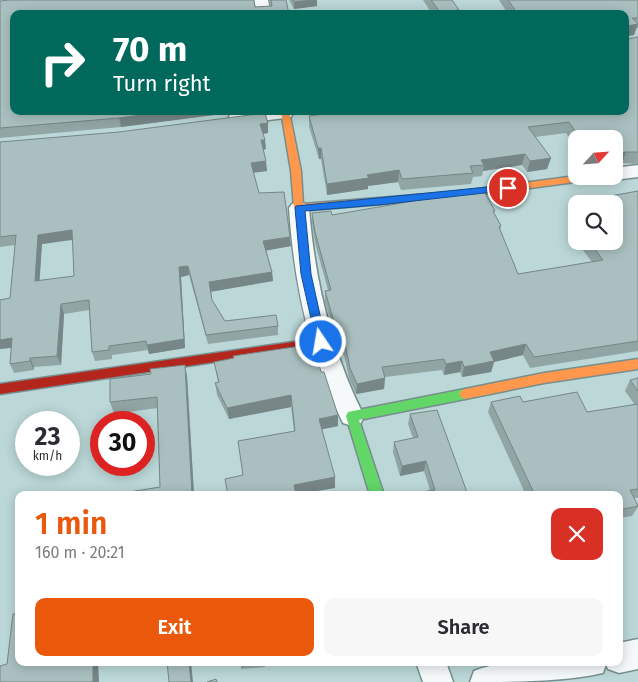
<!DOCTYPE html>
<html lang="en">
<head>
<meta charset="utf-8">
<style>
  :root { --surface:#fff; --page:#f7f7f7; --text:#2b2b33; --muted:#7c7c81; --accent:#ea580c }
  body { margin:0; font-family:"Fira Sans",sans-serif; background:var(--page); color:var(--text); height:100vh; display:flex; flex-direction:column; font-size:19px; white-space:nowrap }
  * { box-sizing:border-box; margin:0 }
  p { font-size:16px; color:var(--muted) }
  .icon { flex:none; width:28px; height:28px; fill:none; stroke:currentColor; stroke-width:2; stroke-linecap:round; stroke-linejoin:round }
  .map { position:relative; flex:1; overflow:hidden }
  .details { position:absolute; left:15px; top:491px; width:608px; height:175px; display:flex; flex-direction:column; background:var(--surface); border-radius:10px; box-shadow:0 2px 12px #0003 }
  .details>* { flex:none }
  .top-card { position:absolute; left:10px; top:10px; width:619px; height:105px; border-radius:10px; box-shadow:0 2px 12px #0003; background:#00695c; color:#fff; overflow:hidden }
  .needle { width:32px; rotate:64deg }
  .buttons { position:absolute; left:568px; top:130px; display:grid; gap:10px }
  .buttons a { display:grid; place-items:center; width:55px; height:55px; border-radius:10px; background:var(--surface); box-shadow:0 2px 12px #0003; font-size:25px }
  .speed { position:absolute; left:15px; top:411px; display:flex; gap:10px; font-size:25px; font-weight:700; text-align:center }
  .speed>* { display:grid; place-content:center; width:65px; height:65px; border-radius:50%; background:var(--surface); box-shadow:0 2px 12px #0003; line-height:1 }
  .speed small { font-size:12px; font-weight:400 }
  .speed .limit { border:8px solid #d22; background:#fff; color:#111 }
  .pin { position:absolute; display:grid; place-items:center; width:42px; height:42px; color:#fff; margin:-21px; border:2px solid #fff; border-radius:50%; box-shadow:0 1px 5px #0007 }
  .me { position:absolute; width:55px; margin:-28px; rotate:348deg; stroke-linejoin:round; filter:drop-shadow(0 0 4px #0008) }
  .turn { display:flex; align-items:center; gap:18px; height:105px; padding:0 20px; font-size:22px }
  .turn .icon { width:65px; height:65px; stroke-width:2.5 }
  .turn b { display:block; font-size:35px; line-height:42px }
  .round { display:grid; place-items:center; flex:none; width:52px; height:52px; border-radius:10px; background:var(--page) }
  .overview { display:flex; align-items:center; justify-content:space-between; height:85px; padding:0 20px }
  h1 { font-size:30px; font-weight:600; line-height:38px; color:var(--accent) }
  .primary-button { display:flex; gap:10px; margin-top:auto; padding:10px 20px }
  .primary-button a { flex:1; height:58px; border-radius:10px; background:var(--accent); color:#fff; font-size:20px; font-weight:600; line-height:58px; text-align:center }
  .primary-button a+a { background:var(--page); color:var(--text) }
  .map>svg:first-child { display:block }
  .lines { fill:none; stroke-linecap:round; stroke-linejoin:round }
  .street-casing { stroke:#788e8e; stroke-width:3 }
  .fast-casing { stroke:#788e8e; stroke-width:3 }
  .slow-casing { stroke:#788e8e; stroke-width:3 }
  .jam-casing { stroke:#788e8e; stroke-width:3 }
  .street { fill:#f5f9f9; fill-rule:evenodd }
  .fast { fill:#63d668; fill-rule:evenodd }
  .slow { fill:#ff974d; fill-rule:evenodd }
  .jam { fill:#b3261e; fill-rule:evenodd }
  .wall { fill:#92a5a5; fill-rule:evenodd }
  .shaded-wall { fill:#778686 }
  .building { fill:#aac0c0; stroke:#778686; fill-rule:evenodd }
  .route { fill:#1a73e8; stroke:#114b97 }
</style>
</head>
<body>
<div class="map">
<svg width="638" height="682" viewBox="0 0 638 682">
  <rect width="100%" height="100%" fill="#bbd7d7"/>
  <g class="lines">
    <g class="street-casing">
      <g id="street">
        <path d="M254,0H268L271,14H257Z"/>
        <path d="M258,111H292L293,113L291,117L285,118L236,124L230,123L228,119L230,115Z"/>
        <path d="M638,165V177L614,180L606,176H614V168Z"/>
        <path d="M299,202L306,204L309,208C315,282 331,350 364,416L361,423L352,426L343,423C309,355 294,284 289,208L292,204Z"/>
        <path d="M638,639V669L619,673L608,669L606,664L603,673C564,682 511,682 470,682L474,671C511,656 578,662 619,662V643Z"/>
        <path d="M416,662H446L453,682H423Z"/>
      </g>
    </g>
    <g class="fast-casing">
      <path id="fast" d="M465,389L469,391L471,394L469,397L465,399L359,420L384,495H370L346,416L348,412Z"/>
    </g>
    <g class="slow-casing">
      <g id="slow">
        <path d="M281,111H289L301,171L303,204L454,192L576,176H602L598,179L454,198L299,211L294,208L291,171Z"/>
        <path d="M638,359V369L544,383L465,399L461,397L459,394L461,391L465,389L544,373Z"/>
      </g>
    </g>
    <g class="jam-casing">
      <path id="jam" d="M321,338L325,339L327,342L325,345L321,346L0,394V384Z"/>
    </g>
    <use href="#street" class="street"/>
    <use href="#fast" class="fast"/>
    <use href="#slow" class="slow"/>
    <use href="#jam" class="jam"/>
  </g>
  <g class="wall">
    <path d="M270,0H286L289,14L14,111H245L121,127L0,138V1L255,7L271,6Z"/>
    <path d="M289,0H317V6L294,9Z"/>
    <path d="M423,0H452L459,10V14H432Z"/>
    <path d="M499,0H638V28H636L634,35L627,36V39L638,37V164L622,163L614,139H576V148L566,133L535,137L551,158L547,169L527,172L522,165L483,171L482,176L473,177L471,184L401,190L398,182L368,186V189L327,195L321,159H319L309,127V116L320,115L319,111H625V14H508Z"/>
    <path d="M263,133L266,149L263,150L267,171L253,172L259,193L291,246L266,250L272,272L273,281L211,291L212,300L225,321L278,326V335L208,344L189,275L181,277L185,348L149,354L148,350L112,355V359L95,361L92,352L89,310L64,314L61,365L34,367V370L14,373L10,364L11,348L0,349V300L10,298L15,245L0,247V142L268,133ZM73,240L74,276L39,281L42,244Z"/>
    <path d="M638,191V351L530,368L523,355L494,362L491,372L462,377L460,372L444,375L442,370L385,377L384,389L356,394L349,378L344,355L340,352L325,302V291L328,290L315,243L312,224V213L332,215L495,211L494,213L501,226L500,230L518,274L592,262L579,245L580,241H614V204H582L583,201Z"/>
    <path d="M214,362L321,372L338,415V426L322,429L335,488L243,475L294,431L291,407L229,419L217,395L215,383L218,382Z"/>
    <path d="M187,376L194,495H129L160,487L157,408L114,414L110,402Z"/>
    <path d="M638,378V498H634L638,505V507L632,516L619,518V495H526L488,412L491,402H523L587,412L635,405L625,391L630,380Z"/>
    <path d="M410,414L468,495H410L411,494L430,490L424,471L400,476L393,452L394,442L413,438L408,424Z"/>
    <path d="M265,662V667L241,669V666Z"/>
  </g>
  <g class="shaded-wall">
    <path d="M313,0H317V6L294,9V2Z"/>
    <path d="M459,10V14H440V12Z"/>
    <path d="M638,24L634,35L625,36L627,26Z"/>
    <path d="M171,111H245L121,127L119,118Z"/>
    <path d="M268,123V133L261,134L260,124Z"/>
    <path d="M261,140H265L266,149L261,150Z"/>
    <path d="M318,148H321V159H319Z"/>
    <path d="M626,152L622,163L614,164V154Z"/>
    <path d="M525,154L522,165L483,171L484,165L481,160Z"/>
    <path d="M551,158L547,169L527,172L530,161Z"/>
    <path d="M266,161L267,171L252,173L251,163Z"/>
    <path d="M399,170L398,182L368,186V189L327,195V184L367,175Z"/>
    <path d="M72,230L76,239L42,244L39,290L35,281L38,235Z"/>
    <path d="M290,237L291,246L264,251L263,241Z"/>
    <path d="M188,266L189,275L181,277L185,348L149,354L147,345L179,267Z"/>
    <path d="M272,272L273,281L210,292L209,282Z"/>
    <path d="M61,304L64,314L61,365L57,356Z"/>
    <path d="M12,338L17,347L0,349V340Z"/>
    <path d="M526,344L523,355L494,362L491,372L462,377L464,367L490,352Z"/>
    <path d="M30,358L34,367V370L30,361Z"/>
    <path d="M462,361L460,372L444,375L446,364Z"/>
    <path d="M185,365L187,376L194,495H192Z"/>
    <path d="M385,378L384,389L356,394L357,384Z"/>
    <path d="M291,395V407L229,419L227,408Z"/>
    <path d="M338,415V426L319,430V419Z"/>
    <path d="M426,461L424,471L400,476L402,466Z"/>
    <path d="M335,477V488L294,495V485Z"/>
    <path d="M93,662H98L99,682H93Z"/>
    <path d="M189,662H191L193,682H191Z"/>
  </g>
  <g class="building">
    <path d="M9,0H254L255,7L272,6L271,0H286L289,14H14V111H171L119,118L0,128V1Z"/>
    <path d="M293,0H313L294,2Z"/>
    <path d="M431,0H452L459,10L440,12Z"/>
    <path d="M508,0H638V18H632L638,24L627,26V39L638,37V152H626L614,154V139H581L569,122L528,127L551,158L530,161L525,154L481,160L484,165L470,166L473,173L402,179L399,170L367,175L369,178L327,184L321,148H318L309,116L323,114L322,111H625V14H518Z"/>
    <path d="M265,113L268,123L260,124L265,140H261L266,161L251,163L259,193L284,192L290,237L263,241L272,272L209,282L212,300L225,321L276,315L278,326L206,335L188,266L179,267L184,339L147,345L146,341L109,346V350L92,352L89,300L61,304L57,356L30,358V361L10,364L12,338L0,340V300L10,298L16,235L0,237V142L119,132ZM72,230L74,276L35,281L38,235Z"/>
    <path d="M483,189L495,211H493L501,226L499,227L518,274L603,260L589,241H614V204H584L583,201L638,191V341L534,357L526,344L490,352L494,361L464,367L462,361L446,364L444,359L382,367L385,378L357,384L350,368L345,344L340,342L325,291L331,290L315,232L312,213L331,211L332,215Z"/>
    <path d="M314,344L321,372H324L338,415L319,419L335,477L294,485L296,495H228L225,479L243,475L238,441L295,431L291,395L227,408L215,383L219,382L214,362L234,358L233,356Z"/>
    <path d="M185,365L192,495H129V492L160,487L157,397L110,402V379L151,374L150,369Z"/>
    <path d="M638,378V391L630,380Z"/>
    <path d="M577,392L587,412L638,404V489L630,490L638,506L619,510V495H535L491,402L520,396L523,402Z"/>
    <path d="M437,410L464,484L468,495H411V494L435,490L426,461L402,466L394,442L418,437L410,414Z"/>
    <path d="M19,613V662H93V682H0V666L7,664L13,614Z"/>
    <path d="M167,662H189L191,682H169Z"/>
    <path d="M241,662H265V664L241,666Z"/>
    <path d="M216,679L217,682H207Z"/>
  </g>
  <path class="route" d="M508,185L511,186V190L378,205L305,211L311,274L326,342L325,345H317L301,274L295,208L296,206Z"/>
</svg>
<div class="buttons">
<a><svg class="needle" viewBox="-14 -14 28 28"><path d="M0-13l5 13h-10z" fill="#e53935"/><path d="M0 13l5-13h-10z" fill="#7c7c81"/></svg></a>
<a><svg class="icon" aria-label="search" viewBox="0 0 24 24"><circle cx="10" cy="10" r="6"/><path d="M15 15l6 6"/></svg></a>
</div>
<div class="speed"><div>23<small>km/h</small></div><div class="limit">30</div></div>
<div class="pin" style="left:508px;top:188px;background:#d93025"><svg class="icon" aria-label="arrive" viewBox="0 0 24 24"><path d="M6 21V4h12l-3 4 3 4H6"/></svg></div>
<svg class="me" style="left:321px;top:342px" viewBox="-20 -20 40 40"><circle r="17" fill="#1a73e8" stroke="#fff" stroke-width="3"/><path d="M0-11L8 9 0 5-8 9z" fill="#fff"/></svg>
<div class="top-card">
<div class="turn"><svg class="icon" aria-label="right" viewBox="0 0 24 24"><path d="M7 20v-9h11M14 6l5 5-5 5"/></svg><div><b>70 m</b>Turn right</div></div>
</div>
<section class="details">
<div class="overview"><div><h1>1 min</h1><p>160 m · 20:21</p></div><a class="round" style="background:#d93025;color:#fff"><svg class="icon" aria-label="close" viewBox="0 0 24 24"><path d="M6 6l12 12M18 6L6 18"/></svg></a></div>
<div class="primary-button"><a>Exit</a><a>Share</a></div>
</section>
</div>
</body>
</html>
